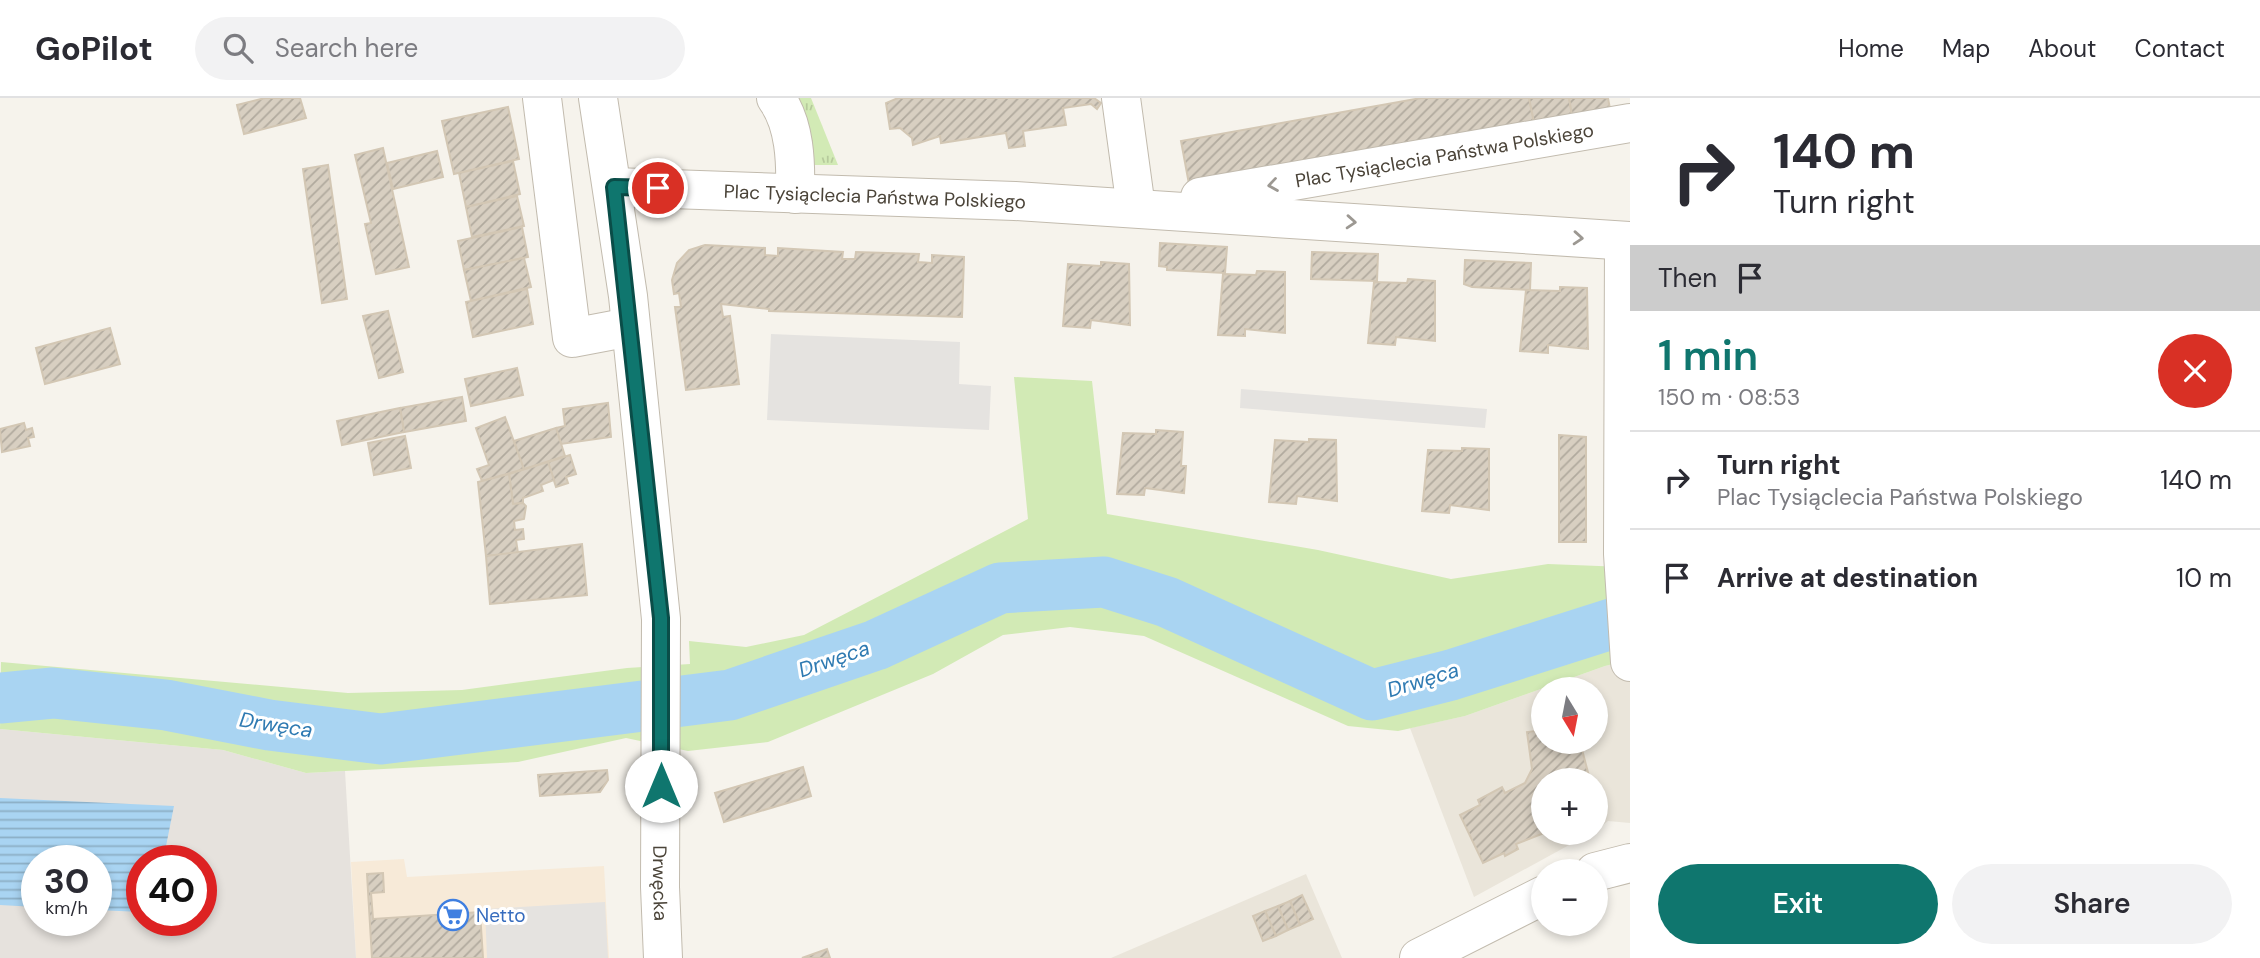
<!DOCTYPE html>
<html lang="en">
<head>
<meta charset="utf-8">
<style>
  :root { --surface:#fff; --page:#f2f2f3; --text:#2b2b33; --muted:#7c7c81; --line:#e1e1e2; --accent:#0f766e }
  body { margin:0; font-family:"DM Sans",sans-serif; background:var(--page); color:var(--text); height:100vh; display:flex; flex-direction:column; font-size:26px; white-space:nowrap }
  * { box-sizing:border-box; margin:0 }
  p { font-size:23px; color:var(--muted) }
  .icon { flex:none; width:38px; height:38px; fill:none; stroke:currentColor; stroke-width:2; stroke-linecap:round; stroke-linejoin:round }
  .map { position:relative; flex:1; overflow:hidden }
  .details { display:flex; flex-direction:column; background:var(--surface); width:630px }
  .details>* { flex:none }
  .guide { background:#fff; color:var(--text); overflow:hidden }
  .needle { width:46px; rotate:170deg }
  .controls { position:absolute; left:1531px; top:579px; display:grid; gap:14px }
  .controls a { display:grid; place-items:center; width:77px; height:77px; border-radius:50%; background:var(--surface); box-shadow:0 4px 10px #0003; font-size:35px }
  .speed { position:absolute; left:21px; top:747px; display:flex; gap:14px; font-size:35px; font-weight:700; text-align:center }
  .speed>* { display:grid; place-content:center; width:91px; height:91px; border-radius:50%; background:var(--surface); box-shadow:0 4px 10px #0003; line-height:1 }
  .speed small { font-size:18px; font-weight:400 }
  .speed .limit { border:10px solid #d22; background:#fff; color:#111 }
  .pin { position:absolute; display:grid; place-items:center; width:60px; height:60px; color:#fff; margin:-30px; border:4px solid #fff; border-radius:50%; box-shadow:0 2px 7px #0007 }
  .me { position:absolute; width:77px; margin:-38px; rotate:0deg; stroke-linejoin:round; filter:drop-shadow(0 0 5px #0008) }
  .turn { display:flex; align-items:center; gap:24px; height:147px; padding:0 28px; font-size:32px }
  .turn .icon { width:91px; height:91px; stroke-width:2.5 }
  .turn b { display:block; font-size:49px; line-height:60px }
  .then { display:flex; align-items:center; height:66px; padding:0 28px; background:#0003; gap:14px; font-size:26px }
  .round { display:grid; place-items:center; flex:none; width:74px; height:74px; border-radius:37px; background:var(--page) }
  .headline { display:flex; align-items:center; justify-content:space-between; height:119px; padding:0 28px }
  h1 { font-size:42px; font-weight:600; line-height:52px; color:var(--accent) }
  .primary-button { display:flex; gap:14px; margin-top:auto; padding:14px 28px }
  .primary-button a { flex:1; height:80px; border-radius:42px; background:var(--accent); color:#fff; font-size:28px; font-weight:600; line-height:80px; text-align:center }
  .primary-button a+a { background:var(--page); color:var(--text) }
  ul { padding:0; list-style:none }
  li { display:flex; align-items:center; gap:21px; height:98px; padding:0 28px; border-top:2px solid var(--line) }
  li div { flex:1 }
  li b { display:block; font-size:26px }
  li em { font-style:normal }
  header { display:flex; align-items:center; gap:42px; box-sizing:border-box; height:98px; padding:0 35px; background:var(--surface); border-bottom:2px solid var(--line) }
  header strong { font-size:33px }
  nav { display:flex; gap:38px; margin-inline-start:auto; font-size:24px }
  .search { width:490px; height:63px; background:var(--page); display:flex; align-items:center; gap:18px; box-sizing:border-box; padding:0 24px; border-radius:38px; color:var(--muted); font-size:26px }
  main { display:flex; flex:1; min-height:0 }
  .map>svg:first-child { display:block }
  .residential { fill:#eae5da; fill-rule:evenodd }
  .commercial { fill:#f7ead8 }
  .industrial { fill:#e6e2dd; fill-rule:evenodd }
  .grass { fill:url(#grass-tufts) }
  .park { fill:#d2eab5 }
  .parking { fill:#e5e3e0 }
  .water { fill:url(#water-rules) }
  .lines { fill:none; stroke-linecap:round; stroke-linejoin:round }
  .river { stroke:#a9d4f2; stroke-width:51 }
  .building { fill:url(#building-hatch); stroke:#d3c7b4; stroke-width:2 }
  .minor-casing { stroke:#c2bbae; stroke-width:40 }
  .minor { stroke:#fff; stroke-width:38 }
  .oneway { stroke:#9c9892 }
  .route-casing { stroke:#0a4d48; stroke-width:18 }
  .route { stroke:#0f766e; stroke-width:12 }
  .labels { text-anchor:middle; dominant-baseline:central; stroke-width:6; stroke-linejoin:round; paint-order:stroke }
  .street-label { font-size:19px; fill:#4b4439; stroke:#fff }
  .shop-label { font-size:19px; fill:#366cbe; stroke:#fff; text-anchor:start }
  .water-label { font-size:21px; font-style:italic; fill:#2e7ab2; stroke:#fff }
</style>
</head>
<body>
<header>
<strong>GoPilot</strong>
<div class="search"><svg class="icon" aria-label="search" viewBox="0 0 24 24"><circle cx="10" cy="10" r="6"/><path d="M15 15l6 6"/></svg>Search here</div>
<nav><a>Home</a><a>Map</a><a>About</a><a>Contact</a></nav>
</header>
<main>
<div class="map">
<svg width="1630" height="860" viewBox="0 0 1630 860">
  <defs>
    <pattern id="grass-tufts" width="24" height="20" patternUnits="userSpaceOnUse" patternTransform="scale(1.75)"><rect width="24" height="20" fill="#d2eab5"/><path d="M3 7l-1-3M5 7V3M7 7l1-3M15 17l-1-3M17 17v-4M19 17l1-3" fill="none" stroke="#b6ca9c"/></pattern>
    <pattern id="water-rules" width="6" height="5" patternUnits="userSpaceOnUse" patternTransform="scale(1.75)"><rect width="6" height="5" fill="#a9d4f2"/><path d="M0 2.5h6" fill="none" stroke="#8caec5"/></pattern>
    <pattern id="building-hatch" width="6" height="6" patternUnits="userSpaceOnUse" patternTransform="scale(1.75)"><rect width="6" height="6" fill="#d8cfc1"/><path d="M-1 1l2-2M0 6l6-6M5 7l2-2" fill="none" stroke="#b1aa9e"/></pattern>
  </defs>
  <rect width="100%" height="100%" fill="#f6f3ec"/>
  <g class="residential">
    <path d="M1630,562V725L1608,723L1596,732V682H1544V735H1591L1474,799L1410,630L1465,618L1605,568ZM1544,592H1596V644H1544Z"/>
    <path d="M1306,776L1342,860H1111Z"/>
  </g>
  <path class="commercial" d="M404,761L407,779L604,768L609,860H356L351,764Z"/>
  <path class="industrial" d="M0,631L223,652L306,675L345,673L356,860H0ZM37,763H96V822H37ZM142,763H201V822H142Z"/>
  <path class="grass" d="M785,0H811L838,67H812Z"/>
  <path class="park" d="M1014,279L1092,283L1107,416L1318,452L1451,481L1548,466L1624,469L1630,562L1605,568L1465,618L1398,633L1348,628L1144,538L1070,529L1003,537L933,576L768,644L688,653L626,640L518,664L306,675L223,652L0,631L1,564L348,595L462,592L627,570L690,566L689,543L746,549L804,537L1028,421Z"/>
  <g class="parking">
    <path d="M771,236L960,244L959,286L991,288L989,332L767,322Z"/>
    <path d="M1241,291L1487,311L1485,330L1240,310Z"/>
    <path d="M605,804L608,860H487L485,811Z"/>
  </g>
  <path class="water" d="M0,700L174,708L163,763H142V814L96,812V763H37V809L0,807Z"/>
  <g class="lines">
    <path class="river" d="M0,600L53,595L166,607L269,627L381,641L730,597L876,547L1000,490L1104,484L1167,504L1372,597L1451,577L1630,520"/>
  </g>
  <g class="building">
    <path d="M265,0H300L306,20L244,36L237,7Z"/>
    <path d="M898,0H1094L1101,5L1097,11L1091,6L1063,10L1066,27L1023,33L1025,48L1009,50L1006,35L941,45L940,38L913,47L912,40L900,30L890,31L886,5Z"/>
    <path d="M1421,0H1529L1534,24L1189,86L1181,43Z"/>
    <path d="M1529,0H1569L1572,17L1534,24Z"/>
    <path d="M1569,0H1608L1610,11L1572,17Z"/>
    <path d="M508,9L519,61L454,76L442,23Z"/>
    <path d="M383,50L409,169L376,176L365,126L371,125L355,57Z"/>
    <path d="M437,53L443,79L393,91L387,65Z"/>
    <path d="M513,63L520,96L466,109L459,75Z"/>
    <path d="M328,67L347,201L322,205L303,71Z"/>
    <path d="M517,98L524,128L472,139L466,109Z"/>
    <path d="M522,129L528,159L464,172L458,143Z"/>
    <path d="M1160,145L1227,149L1225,175L1167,172V169L1159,168Z"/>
    <path d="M705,147L765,150V157L778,158V150L843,154L842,161H855L856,154L919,156L918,164L932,165V157L964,159L962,219L769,213V211L721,206L723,219L730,218L739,286L686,292L675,209H681L679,195L674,196L672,182L677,165L689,152Z"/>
    <path d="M1312,154L1378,156L1377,183L1311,181Z"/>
    <path d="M524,160L531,189L471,203L464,172Z"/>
    <path d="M1465,162L1531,165L1530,192L1472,189L1464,186Z"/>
    <path d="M1101,164L1129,166L1130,227L1091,222L1090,230L1063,228L1068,166L1101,168Z"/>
    <path d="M1257,173L1285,174V235L1245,231V238L1218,237L1223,176L1256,177Z"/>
    <path d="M1408,181L1435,183V243L1396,239L1395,247L1368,245L1374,184L1407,185Z"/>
    <path d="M1560,189L1587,190L1588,251L1548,247V255L1520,253L1526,192L1560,193Z"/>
    <path d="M527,191L533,226L473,239L466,204Z"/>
    <path d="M388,213L403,274L379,280L363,218Z"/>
    <path d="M110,230L120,266L45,286L36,250Z"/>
    <path d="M517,270L523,297L471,308L465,281Z"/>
    <path d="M462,299L466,323L404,334L400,310Z"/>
    <path d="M608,305L611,339L561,346L556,330L565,328L563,311Z"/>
    <path d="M400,310L404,334L342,347L337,323Z"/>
    <path d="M505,319L524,371L482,383L477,371L489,367L476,330Z"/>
    <path d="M24,325L26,332L32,330L34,339L28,340L30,348L2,354L0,331Z"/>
    <path d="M556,330L565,358L524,371L514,343Z"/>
    <path d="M1156,332L1183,334L1181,368H1186L1184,395L1145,390L1144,397L1117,396L1123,335L1156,336Z"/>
    <path d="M1559,337L1586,339V444H1559Z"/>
    <path d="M405,338L411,370L374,377L368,345Z"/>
    <path d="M1309,341L1336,342L1337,403L1297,398L1296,406L1269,404L1275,342L1309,344Z"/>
    <path d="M1462,350L1489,351V412L1450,407L1449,415L1422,413L1428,352L1462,353Z"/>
    <path d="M570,357L576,376L566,379L568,385L556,389L548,364Z"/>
    <path d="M548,364L554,382L541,387L543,393L523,400V405L513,406L509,376Z"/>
    <path d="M509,376L513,406L523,405L526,408L524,421L514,423L515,432L523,431L524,441L516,442L518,455L486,458L478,384Z"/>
    <path d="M582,446L587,497L490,506L486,458Z"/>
    <path d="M1544,632V644H1580L1590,682H1544V735L1516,746L1518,751L1505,758L1504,755L1483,765L1460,717L1480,707L1478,702L1502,689L1505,695L1525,685L1532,671L1527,634Z"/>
    <path d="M803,669L811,698L724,724L715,695Z"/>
    <path d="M607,672L608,682L600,694L540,698L538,677Z"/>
    <path d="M383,775L384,794L371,795L373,821L480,814L483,860H372L367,776Z"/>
    <path d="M1302,797L1313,821L1300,827L1290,803Z"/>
    <path d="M1290,803L1300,827L1288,832L1278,808Z"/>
    <path d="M1278,808L1288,832L1276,838L1265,813Z"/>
    <path d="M1265,813L1276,838L1263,843L1253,818Z"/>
    <path d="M827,851L830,860H802Z"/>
  </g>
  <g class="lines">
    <g class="minor-casing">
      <g id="minor">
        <path d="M542,0L572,240L630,229"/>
        <path id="s1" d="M598,0L628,198L661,521L660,789L663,860"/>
        <path d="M776,0C795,26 796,64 795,96"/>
        <path d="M1121,0L1136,110"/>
        <path id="s2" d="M614,89L1015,103L1630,143"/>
        <path id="s3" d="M1200,99L1630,25"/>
        <path d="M1624,143L1623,456L1630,564"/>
        <path d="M1595,774L1630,765"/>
        <path d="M1419,860L1544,797"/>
      </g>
    </g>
    <use href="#minor" class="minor"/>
  </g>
  <defs><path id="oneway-chevron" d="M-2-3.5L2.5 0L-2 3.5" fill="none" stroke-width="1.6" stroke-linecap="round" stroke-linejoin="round" transform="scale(1.75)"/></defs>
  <g class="oneway">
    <use href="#oneway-chevron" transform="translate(1273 87) rotate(171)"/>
    <use href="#oneway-chevron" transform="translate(1351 124) rotate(4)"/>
    <use href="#oneway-chevron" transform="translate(1578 140) rotate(4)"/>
  </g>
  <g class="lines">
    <g class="route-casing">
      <path id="route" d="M658,90L614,89L661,520V688"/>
    </g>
    <use href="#route" class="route"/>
  </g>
  <defs>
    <g id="supermarket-ring" transform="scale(1.575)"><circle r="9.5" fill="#fff" stroke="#3f7fe0" stroke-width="1.5"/><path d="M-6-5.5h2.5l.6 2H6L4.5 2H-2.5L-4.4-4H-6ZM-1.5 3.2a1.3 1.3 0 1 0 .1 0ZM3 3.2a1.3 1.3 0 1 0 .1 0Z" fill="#3f7fe0"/></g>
  </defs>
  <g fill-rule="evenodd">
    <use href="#supermarket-ring" x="453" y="817"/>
  </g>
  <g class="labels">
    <g class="street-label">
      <text stroke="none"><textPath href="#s3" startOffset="248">Plac Tysiąclecia Państwa Polskiego</textPath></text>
      <text stroke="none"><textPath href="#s2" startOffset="261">Plac Tysiąclecia Państwa Polskiego</textPath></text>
      <text stroke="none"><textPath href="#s1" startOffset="789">Drwęcka</textPath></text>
    </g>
    <g class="shop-label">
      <text x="476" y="817">Netto</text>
    </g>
    <g class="water-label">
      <text transform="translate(834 561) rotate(-19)">Drwęca</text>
      <text transform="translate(1423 582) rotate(-17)">Drwęca</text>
      <text transform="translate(276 627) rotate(9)">Drwęca</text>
    </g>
  </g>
</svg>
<div class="controls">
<a><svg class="needle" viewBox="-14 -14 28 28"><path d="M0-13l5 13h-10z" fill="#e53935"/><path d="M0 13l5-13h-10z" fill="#7c7c81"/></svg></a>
<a>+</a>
<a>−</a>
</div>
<div class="speed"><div>30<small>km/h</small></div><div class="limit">40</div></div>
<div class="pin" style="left:658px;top:90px;background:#d93025"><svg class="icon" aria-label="arrive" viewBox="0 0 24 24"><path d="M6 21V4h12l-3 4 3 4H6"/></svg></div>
<svg class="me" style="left:661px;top:688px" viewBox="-20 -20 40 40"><circle r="19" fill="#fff"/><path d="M0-13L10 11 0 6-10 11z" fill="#0f766e"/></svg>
</div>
<section class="details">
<div class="guide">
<div class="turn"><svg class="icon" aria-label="right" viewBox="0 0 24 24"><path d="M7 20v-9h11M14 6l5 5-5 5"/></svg><div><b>140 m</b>Turn right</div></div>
<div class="then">Then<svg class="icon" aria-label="arrive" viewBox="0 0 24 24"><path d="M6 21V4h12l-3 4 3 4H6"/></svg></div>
</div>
<div class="headline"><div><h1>1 min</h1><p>150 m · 08:53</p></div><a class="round" style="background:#d93025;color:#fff"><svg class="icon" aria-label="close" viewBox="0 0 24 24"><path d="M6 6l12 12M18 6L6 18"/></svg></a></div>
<ul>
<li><svg class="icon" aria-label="right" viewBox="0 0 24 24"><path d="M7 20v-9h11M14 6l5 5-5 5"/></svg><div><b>Turn right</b><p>Plac Tysiąclecia Państwa Polskiego</p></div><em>140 m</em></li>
<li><svg class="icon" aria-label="arrive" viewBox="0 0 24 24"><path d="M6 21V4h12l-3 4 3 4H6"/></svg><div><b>Arrive at destination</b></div><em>10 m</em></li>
</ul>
<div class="primary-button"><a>Exit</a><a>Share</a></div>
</section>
</main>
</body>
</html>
